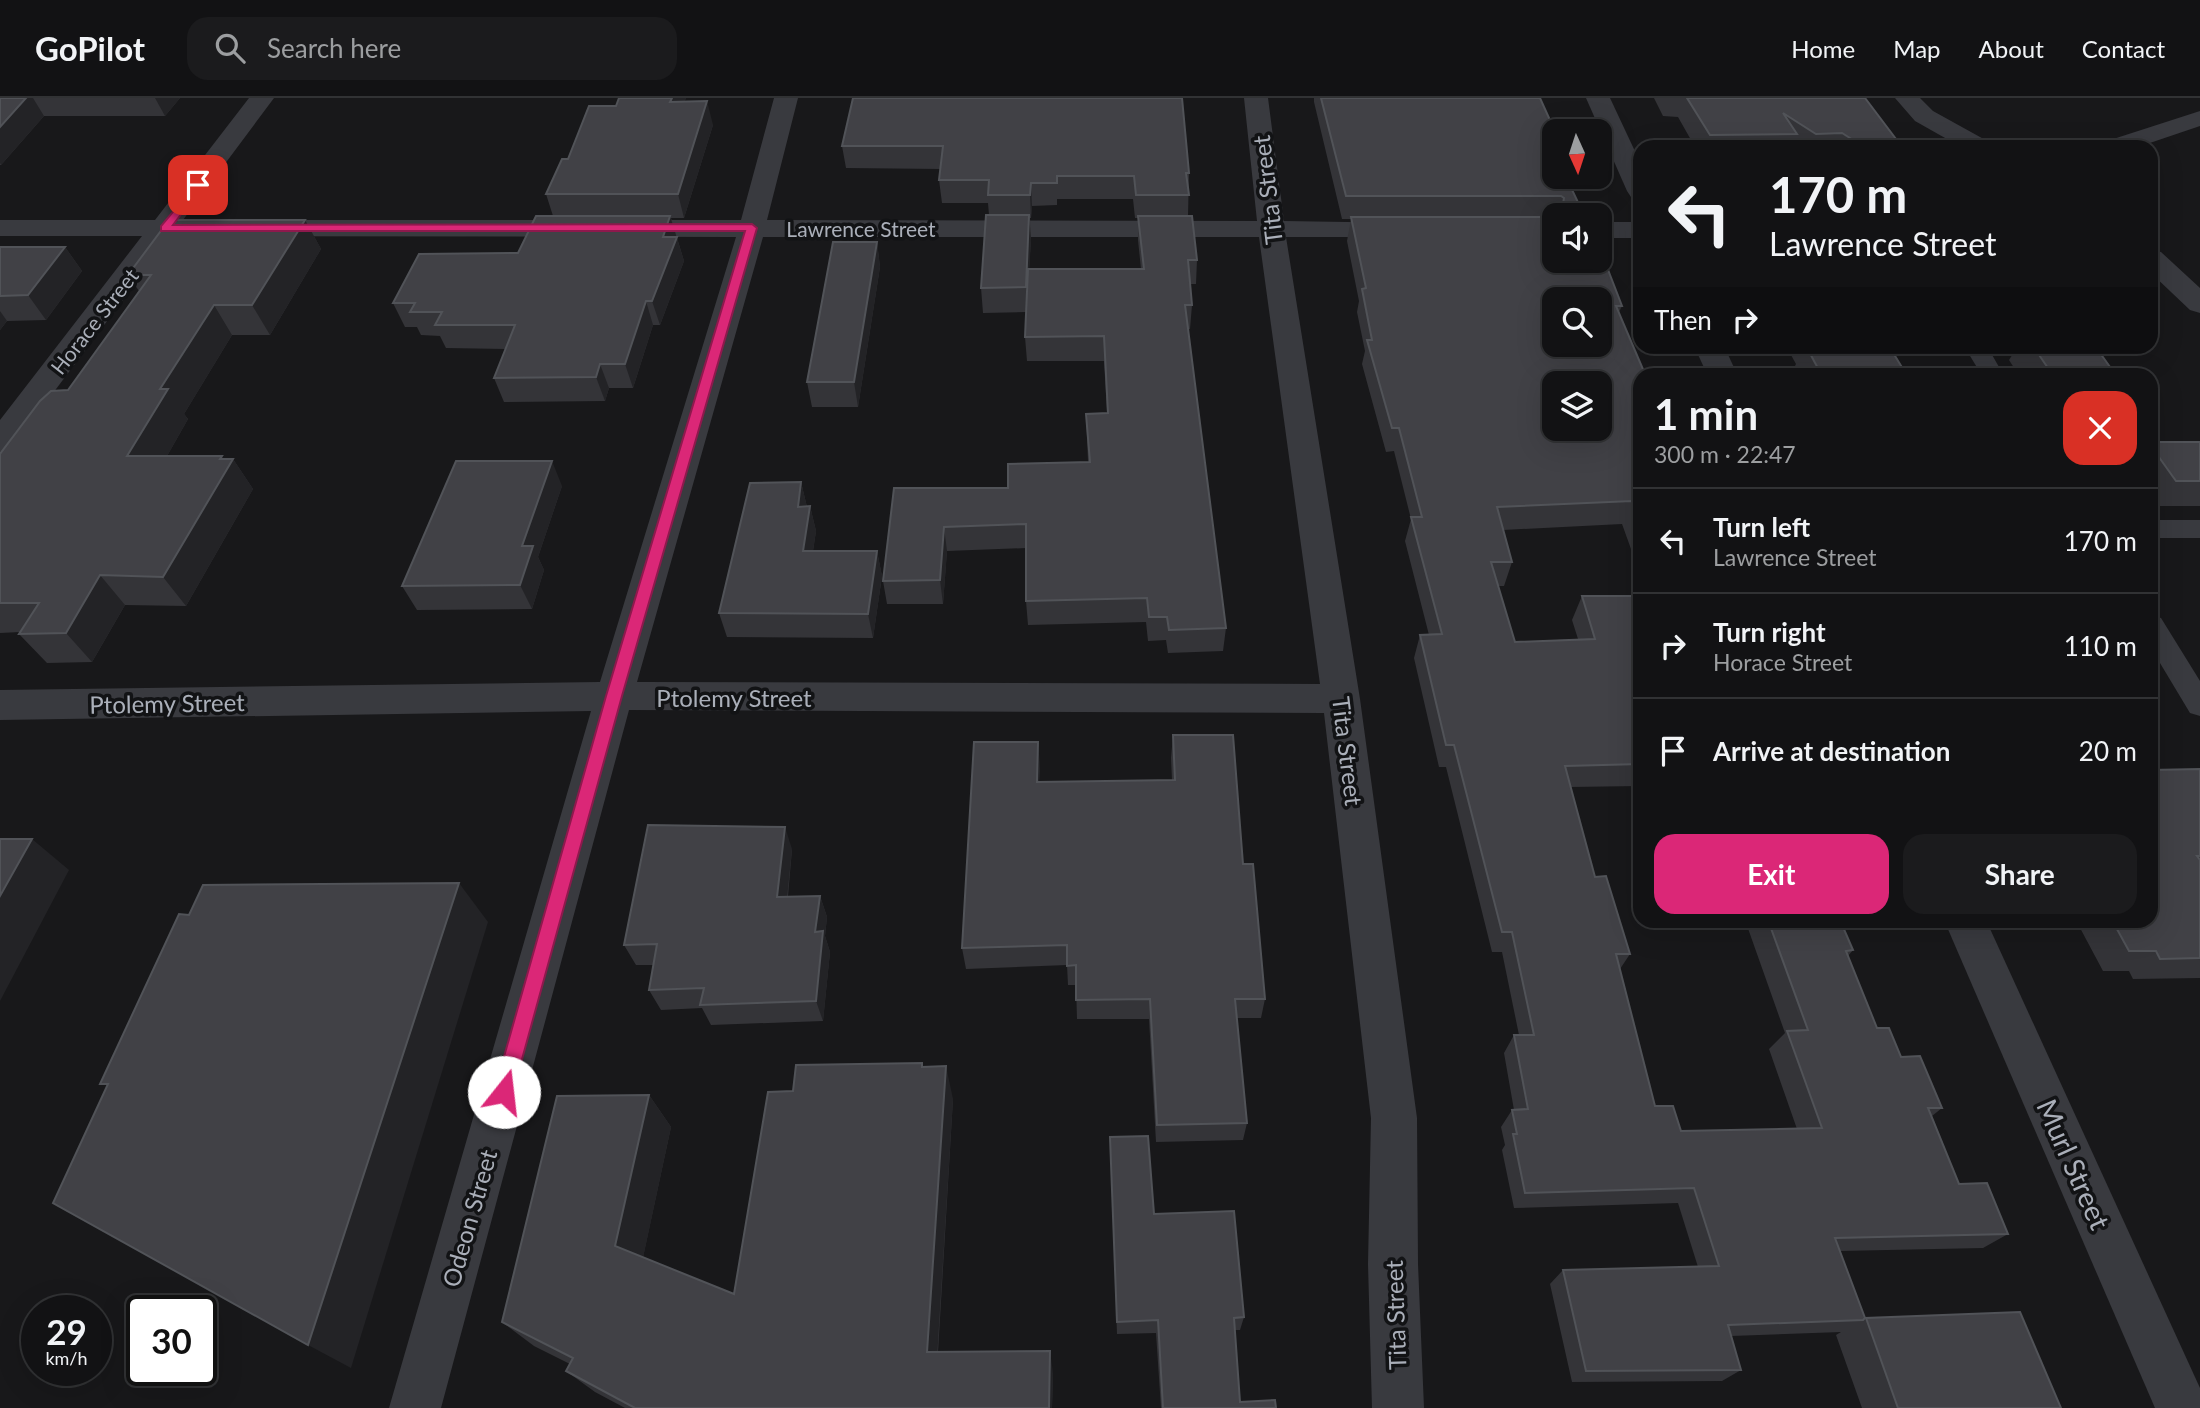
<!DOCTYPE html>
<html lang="en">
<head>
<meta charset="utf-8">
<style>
  :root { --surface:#121214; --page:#1b1b1d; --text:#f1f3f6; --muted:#9c9ea0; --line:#313234; --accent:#db2777 }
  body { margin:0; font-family:Lato,sans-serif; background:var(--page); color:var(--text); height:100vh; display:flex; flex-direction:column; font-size:26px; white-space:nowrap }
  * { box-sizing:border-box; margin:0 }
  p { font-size:23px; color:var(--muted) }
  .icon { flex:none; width:38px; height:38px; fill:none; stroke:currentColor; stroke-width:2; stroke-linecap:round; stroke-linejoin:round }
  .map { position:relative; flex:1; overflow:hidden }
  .details { position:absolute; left:1633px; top:270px; width:525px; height:560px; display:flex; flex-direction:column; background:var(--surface); border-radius:21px; box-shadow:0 7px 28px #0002,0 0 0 2px var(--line) }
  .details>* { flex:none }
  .guide { position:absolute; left:1633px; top:42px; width:525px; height:214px; border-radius:21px; box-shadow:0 7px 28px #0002,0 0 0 2px var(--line); background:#121214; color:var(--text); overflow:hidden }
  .needle { width:46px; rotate:177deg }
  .buttons { position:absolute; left:1542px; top:21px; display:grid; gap:14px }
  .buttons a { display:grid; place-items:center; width:70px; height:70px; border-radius:14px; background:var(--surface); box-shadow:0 7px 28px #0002,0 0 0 2px var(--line); font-size:35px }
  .speed { position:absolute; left:21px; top:1197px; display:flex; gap:14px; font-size:35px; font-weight:700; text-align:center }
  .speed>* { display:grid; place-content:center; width:91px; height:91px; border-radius:50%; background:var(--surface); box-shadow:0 7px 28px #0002,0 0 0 2px var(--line); line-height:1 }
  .speed small { font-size:18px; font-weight:400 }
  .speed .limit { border:4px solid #111; border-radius:10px; background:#fff; color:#111 }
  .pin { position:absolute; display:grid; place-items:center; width:60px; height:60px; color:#fff; margin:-30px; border-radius:14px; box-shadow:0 4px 10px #0006 }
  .me { position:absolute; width:77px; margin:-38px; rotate:16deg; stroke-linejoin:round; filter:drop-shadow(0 0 5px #0008) }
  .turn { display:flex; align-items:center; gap:24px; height:147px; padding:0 21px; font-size:32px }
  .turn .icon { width:91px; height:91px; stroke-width:2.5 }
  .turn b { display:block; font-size:49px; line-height:60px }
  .then { display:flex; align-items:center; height:66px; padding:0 21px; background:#0003; gap:14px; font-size:26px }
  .round { display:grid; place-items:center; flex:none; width:74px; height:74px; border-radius:21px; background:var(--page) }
  .overview { display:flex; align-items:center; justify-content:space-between; height:119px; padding:0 21px }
  h1 { font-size:42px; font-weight:700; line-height:52px }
  .button { display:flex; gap:14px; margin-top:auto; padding:14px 21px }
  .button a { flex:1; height:80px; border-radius:21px; background:var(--accent); color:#fff; font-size:28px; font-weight:700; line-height:80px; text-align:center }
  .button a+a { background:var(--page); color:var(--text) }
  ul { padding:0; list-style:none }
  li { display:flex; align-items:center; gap:21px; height:105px; padding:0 21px; border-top:2px solid var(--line) }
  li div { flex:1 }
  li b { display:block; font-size:26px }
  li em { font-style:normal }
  header { display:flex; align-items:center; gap:42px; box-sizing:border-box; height:98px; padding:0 35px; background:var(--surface); border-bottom:2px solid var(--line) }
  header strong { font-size:33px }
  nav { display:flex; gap:38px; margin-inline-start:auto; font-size:24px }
  .search { width:490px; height:63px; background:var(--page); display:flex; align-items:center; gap:18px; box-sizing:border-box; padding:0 24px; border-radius:21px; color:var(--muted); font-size:26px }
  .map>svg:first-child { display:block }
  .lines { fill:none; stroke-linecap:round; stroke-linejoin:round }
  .lane { fill:#393a3f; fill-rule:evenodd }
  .street { fill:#393a3f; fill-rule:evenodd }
  .wall { fill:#343438; fill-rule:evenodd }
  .shaded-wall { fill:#232326 }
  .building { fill:#414146; stroke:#515358; stroke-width:2; fill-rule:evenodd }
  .route { fill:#db2777; stroke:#8e194d; stroke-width:2 }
  .labels { text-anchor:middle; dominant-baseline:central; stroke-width:7; stroke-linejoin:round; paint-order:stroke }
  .far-street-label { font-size:21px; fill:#aaafb9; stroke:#121315 }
  .street-label { font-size:24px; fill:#aaafb9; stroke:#121315 }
  .near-street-label { font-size:28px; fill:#aaafb9; stroke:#121315 }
</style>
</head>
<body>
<header>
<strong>GoPilot</strong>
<div class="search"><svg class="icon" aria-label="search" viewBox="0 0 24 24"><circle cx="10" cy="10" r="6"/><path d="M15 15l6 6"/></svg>Search here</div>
<nav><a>Home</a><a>Map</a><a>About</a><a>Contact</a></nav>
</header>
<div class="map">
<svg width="2200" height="1310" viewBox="0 0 2200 1310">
  <rect width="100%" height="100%" fill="#18181a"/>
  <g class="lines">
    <g class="lane">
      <path d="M1964,248H1987L2003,276H1981Z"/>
      <rect x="2151" y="422" width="49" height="18"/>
      <path d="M2151,517L2161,520L2200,583V618L2190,615L2151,550Z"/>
    </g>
    <g class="street">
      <path d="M249,0H274L183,122H741L774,0H798L767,122L1257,123L1244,0H1268L1284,123L1411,125L1415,131L1411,137L1401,139H1286L1360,601L1417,1020L1418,1166L1424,1310H1372L1368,1166L1371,1020L1324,615L629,612L441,1310H389L591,613L0,622V592L600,584L736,139L171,138L11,351L0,354V322L142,138H0V122H155ZM763,139H1259L1320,586L637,584Z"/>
      <path d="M1586,0H1610L1640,64V101L1631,99L1627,93Z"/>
      <path d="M1895,0H1920L1933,13L1989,44L1993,49H1961L1915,23Z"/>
      <path d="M2200,13V28L2138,49H2100L2104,44Z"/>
      <rect x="1600" y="124" width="40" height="16"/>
      <path d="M2151,152L2161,154L2200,190V215L2190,212L2151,175Z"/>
      <path d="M1694,248H1724L1737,276H1707Z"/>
      <path d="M1944,822H1986L2200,1290V1310H2155Z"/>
    </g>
  </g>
  <g class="wall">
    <path d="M0,0H180L165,18H44L1,67H0Z"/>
    <path d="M619,0H686L684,4L713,27L684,120H671L684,163L660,227H653L633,290H609L605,303L504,304L494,280L506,251L446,250L440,238L421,237L417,229H405L393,205L518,155L553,118L546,96L568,61L616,8Z"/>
    <path d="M853,0L1189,75L1188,118L1197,162L1196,186H1190L1192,207L1190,231H1188L1226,530L1223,553L1168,555L1166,542L1148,543L1146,524L1028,527L1026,503V450L947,453L943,506H887L883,483L894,390H1008L1088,364L1086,316L1107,315L1104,263H1027L1025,239L1026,214L983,215L981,190L989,117L988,105H942L939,82L941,71L846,70L842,48ZM1057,101H1133L1135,120H1138V142L1141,171H1029L1031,142L1030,120H1031L1032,108L1057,107Z"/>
    <path d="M1314,0H1540L1554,31L1552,36L1554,79H1567L1566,80L1584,117H1554V163L1622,208L1619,214L1640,276V476L1622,426L1503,432L1512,464L1504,488H1498L1515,544L1578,541L1572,522L1582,498H1640V688L1570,689L1595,779L1630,856L1620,871L1655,1008L1681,1033L1797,1031L1769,951L1785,935L1745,822H1840L1853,852L1848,858L1877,930L1942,1010L1932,1018L1959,1086L2008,1136L1983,1150L1840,1153L1865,1220L2061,1310H1862L1836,1237L1841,1234L1731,1238L1741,1272L1722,1283L1572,1284L1550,1186L1563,1172L1698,1169L1678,1105L1514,1110L1502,1052L1505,1047L1501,1029L1512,1012H1514L1504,955L1514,937H1519L1502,854H1492L1446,669H1439L1414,560L1420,537H1429L1405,443L1411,421L1394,353L1386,354L1362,266L1365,253L1357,214L1359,203L1347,143L1351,121H1342L1314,4Z"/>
    <path d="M1654,0H1865L1902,49H1695L1678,19L1663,18Z"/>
    <path d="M305,122L321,151L270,237H232L184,316L188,321L167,358L233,361L253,391L186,508L125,507L92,564L47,565L19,536L20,534L0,535V356L68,292L139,193L128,177Z"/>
    <path d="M877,144L880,169L858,309H812L807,284Z"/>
    <path d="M0,149H65L82,173L46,222L7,223L0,232Z"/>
    <path d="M1786,248H1888L1906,276H1795L1793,272L1796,266Z"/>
    <path d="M2018,248H2095L2115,276H2018L2009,262Z"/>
    <path d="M2151,344H2200V408H2155L2151,401Z"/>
    <path d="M801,384L807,409L810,408L816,433L813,453H877L882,478L873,540L727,539L719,515Z"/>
    <path d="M562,388L538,459L544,472L532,511L417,512L402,488Z"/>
    <path d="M1173,637L1243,766L1265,901L1261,920H1236L1247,1025L1243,1042L1156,1044L1149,921H1077L1076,887H1068L1067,867L966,871L962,850L1040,667L1039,684L1172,682L1171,660Z"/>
    <path d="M2200,671V880L2133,881L2129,873H2103L2079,828L2085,822H2151Z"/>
    <path d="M792,751L788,798H820L827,819L825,838L830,854L823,923L711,927L702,910L661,912L649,892L654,867H636L624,847Z"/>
    <path d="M923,969L953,1001L938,1254L1053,1275L1052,1310H625L595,1294L566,1273L570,1266L534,1248L502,1224L649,997L671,1029L643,1159L734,1196L793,993Z"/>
    <path d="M1110,1039L1154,1116L1244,1219L1240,1232H1235L1240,1304L1276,1310H1161L1156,1235L1117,1236Z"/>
  </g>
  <g class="shaded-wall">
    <path d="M26,0H33L44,18L1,67L0,65V29Z"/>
    <path d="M155,0H180L165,18Z"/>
    <path d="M672,0H686L676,27L670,4Z"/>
    <path d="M707,3L713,27L684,120L678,96Z"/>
    <path d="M1031,85L1032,108L1031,120L1030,97Z"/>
    <path d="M1029,117L1031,142L1027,214L1026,189Z"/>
    <path d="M670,118L684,163L660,227L652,203L663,139Z"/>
    <path d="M305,122L321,151L270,237L252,207Z"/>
    <path d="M877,144L880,169L858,309L854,284Z"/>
    <path d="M65,149L82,173L46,222L28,197Z"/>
    <path d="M646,203L653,227L633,290L625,266Z"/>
    <path d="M214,207L232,237L184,316L188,321L150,388L127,358L160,291Z"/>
    <path d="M0,213L7,223L0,232Z"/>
    <path d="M600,266L609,290L605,303L596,279Z"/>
    <path d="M222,358L228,368L233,361L253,391L186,508L163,479Z"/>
    <path d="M552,363L562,388L538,459L544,472L532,511L520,487L522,448Z"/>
    <path d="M801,384L807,409H798Z"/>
    <path d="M810,408L816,433L809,478L803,453Z"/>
    <path d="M944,429L947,453L943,506L940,482Z"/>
    <path d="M877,453L882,478L873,540L868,516Z"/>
    <path d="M100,477L125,507L92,564L66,535Z"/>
    <path d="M1038,644L1040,667L1038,706L1037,684Z"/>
    <path d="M785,729L792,751L785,820L777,799Z"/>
    <path d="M32,741L69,772L0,903V798Z"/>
    <path d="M459,785L488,824L351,1270L308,1247Z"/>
    <path d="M820,798L827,819L825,838L830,854L823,923L816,903L815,834Z"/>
    <path d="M946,968L953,1001L936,1276L927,1254Z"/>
    <path d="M649,997L671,1029L640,1174L615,1148Z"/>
    <path d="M1050,1253L1053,1275L1052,1310H1049Z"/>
  </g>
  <g class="building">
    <path d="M0,0H26L0,29Z"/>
    <path d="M619,0H672L670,4L707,3L678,96H546L562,61H568L589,8H616Z"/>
    <path d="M853,0H1182L1189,75H1186L1189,97H1136L1134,78H1057V85H1031L1030,97H988L989,82H939L943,48H842Z"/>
    <path d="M1321,0H1540L1554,31H1550L1554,40V79H1566L1584,117H1561L1564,100L1561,98H1346Z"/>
    <path d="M1687,0H1865L1902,49H1864L1842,35L1816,36L1783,15L1797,36L1710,37Z"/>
    <path d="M986,117H1029L1026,189L981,190Z"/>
    <path d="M536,118H670L663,139H677L652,203H646L625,266H600L596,279L494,280L515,227H435L442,214H410L415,205H393L419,156L518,155Z"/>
    <path d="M1138,118H1192L1197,162H1188L1192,207H1185L1226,530L1169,532L1167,519H1149L1147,500L1026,503V426L944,429L940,482L883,483L894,390H1008V366L1090,364L1086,316L1108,315L1104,238L1025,239L1028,171H1144Z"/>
    <path d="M1351,119H1554V163H1600V151L1622,208H1616L1645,276H1640V423L1632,403L1497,409L1512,464H1491L1515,544L1595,541L1582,498H1640V666L1565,668L1595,779L1606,778L1630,856H1616L1655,1008H1673L1681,1033L1822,1030L1787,933L1808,932L1768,822H1840L1853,852L1846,853L1877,930H1889L1901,959L1920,958L1942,1010H1928L1959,1086L1987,1085L2008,1136L1835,1140L1865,1220L1863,1222L1728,1227L1741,1272L1586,1273L1563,1172L1719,1168L1694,1090L1525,1095L1513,1036H1517L1512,1012L1528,1011L1514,937H1534L1512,834H1502L1454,647H1446L1420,537L1442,536L1411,419H1422L1399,330H1392L1367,242H1372L1362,191L1366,190ZM1554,201H1600V247H1554ZM1554,285H1600V331H1554Z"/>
    <path d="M169,122H305L252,207H214L160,291H168L127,358H222L220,361H233L163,479L100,477L66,535L19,536L39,505H0V356L40,303L51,293L68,292L151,177H128Z"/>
    <path d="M833,144H877L854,284H807Z"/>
    <path d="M0,149H65L28,197L0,198Z"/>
    <path d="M1806,248H1889L1906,276H1821Z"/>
    <path d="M2033,248H2095L2115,276H2052Z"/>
    <path d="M2151,344H2200V383H2176L2151,348Z"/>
    <path d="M456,363H552L522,448H533L520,487L402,488Z"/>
    <path d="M801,384L798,409L810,408L803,453H877L868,516L719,515L750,385Z"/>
    <path d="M1173,637H1233L1243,766H1253L1265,901H1235L1247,1025L1157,1027L1150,901L1076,902V867L1067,868V847L962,850L974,644H1038L1037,684L1175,682Z"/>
    <path d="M2200,671V758H2197L2200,762V860L2160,861L2156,853H2129L2112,822H2151V672Z"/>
    <path d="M648,727L785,729L777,799L820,798L815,834L823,833L816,903L700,907L704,890L649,892L657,846L624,847Z"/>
    <path d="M0,741H32L0,798Z"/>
    <path d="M459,785L308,1247L53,1105L108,986H100L179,816L189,817L203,787Z"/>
    <path d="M922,965V969L946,968L927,1254L1050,1253L1049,1310H635L566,1273L573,1260L502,1224L557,998L649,997L615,1148L734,1196L768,994L793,993L796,967Z"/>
    <path d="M1148,1038L1154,1116L1234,1113L1244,1219L1234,1220L1240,1304L1275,1302L1276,1310H1163L1158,1222L1117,1224L1110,1039Z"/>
    <path d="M2020,1214L2061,1310H1898L1866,1220Z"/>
  </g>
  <path class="route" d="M198,84L203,87L173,127L752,126L757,130L622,598L513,994L510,1000L504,1003L497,1000L494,994L606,598L745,133H161V128Z"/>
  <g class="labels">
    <g class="far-street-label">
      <text x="861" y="130">Lawrence Street</text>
      <text transform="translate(94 223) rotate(-52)">Horace Street</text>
    </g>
    <g class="street-label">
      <text transform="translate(1267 92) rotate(-97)">Tita Street</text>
      <text x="734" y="599">Ptolemy Street</text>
      <text transform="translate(167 605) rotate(-1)">Ptolemy Street</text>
      <text transform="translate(1348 653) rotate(83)">Tita Street</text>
      <text transform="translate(469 1120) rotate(-74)">Odeon Street</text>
      <text transform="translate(1395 1217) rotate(-92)">Tita Street</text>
    </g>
    <g class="near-street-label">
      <text transform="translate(2074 1066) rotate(66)">Murl Street</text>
    </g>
  </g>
</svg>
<div class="buttons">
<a><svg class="needle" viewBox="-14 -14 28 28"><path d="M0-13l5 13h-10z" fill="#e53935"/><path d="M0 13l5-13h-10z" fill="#9c9ea0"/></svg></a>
<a><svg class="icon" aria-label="sound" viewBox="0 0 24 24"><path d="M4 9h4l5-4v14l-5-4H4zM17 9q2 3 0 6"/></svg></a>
<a><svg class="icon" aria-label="search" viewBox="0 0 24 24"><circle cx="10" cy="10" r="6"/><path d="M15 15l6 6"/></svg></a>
<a><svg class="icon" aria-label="layers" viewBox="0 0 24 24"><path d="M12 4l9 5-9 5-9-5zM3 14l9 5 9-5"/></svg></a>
</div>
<div class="speed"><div>29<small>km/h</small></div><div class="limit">30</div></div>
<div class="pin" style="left:198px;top:87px;background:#d93025"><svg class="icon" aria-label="arrive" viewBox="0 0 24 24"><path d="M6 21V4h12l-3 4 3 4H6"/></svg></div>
<svg class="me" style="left:504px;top:994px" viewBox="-20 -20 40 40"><circle r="19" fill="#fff"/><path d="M0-13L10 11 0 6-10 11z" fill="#db2777"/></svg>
<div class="guide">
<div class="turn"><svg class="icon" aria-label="left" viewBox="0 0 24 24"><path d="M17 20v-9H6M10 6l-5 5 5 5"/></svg><div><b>170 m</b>Lawrence Street</div></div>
<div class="then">Then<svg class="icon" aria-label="right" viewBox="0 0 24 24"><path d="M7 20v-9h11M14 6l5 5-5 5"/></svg></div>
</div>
<section class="details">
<div class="overview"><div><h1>1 min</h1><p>300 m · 22:47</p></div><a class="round" style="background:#d93025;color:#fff"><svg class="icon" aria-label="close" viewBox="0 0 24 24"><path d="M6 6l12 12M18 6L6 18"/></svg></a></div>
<ul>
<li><svg class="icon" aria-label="left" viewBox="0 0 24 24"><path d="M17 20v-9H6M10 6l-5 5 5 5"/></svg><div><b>Turn left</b><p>Lawrence Street</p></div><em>170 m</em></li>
<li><svg class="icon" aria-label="right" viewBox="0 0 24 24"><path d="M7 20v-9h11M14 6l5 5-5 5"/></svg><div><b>Turn right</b><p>Horace Street</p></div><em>110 m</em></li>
<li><svg class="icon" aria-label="arrive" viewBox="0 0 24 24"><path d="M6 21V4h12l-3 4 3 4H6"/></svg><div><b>Arrive at destination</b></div><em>20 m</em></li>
</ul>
<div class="button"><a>Exit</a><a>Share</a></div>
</section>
</div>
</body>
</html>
